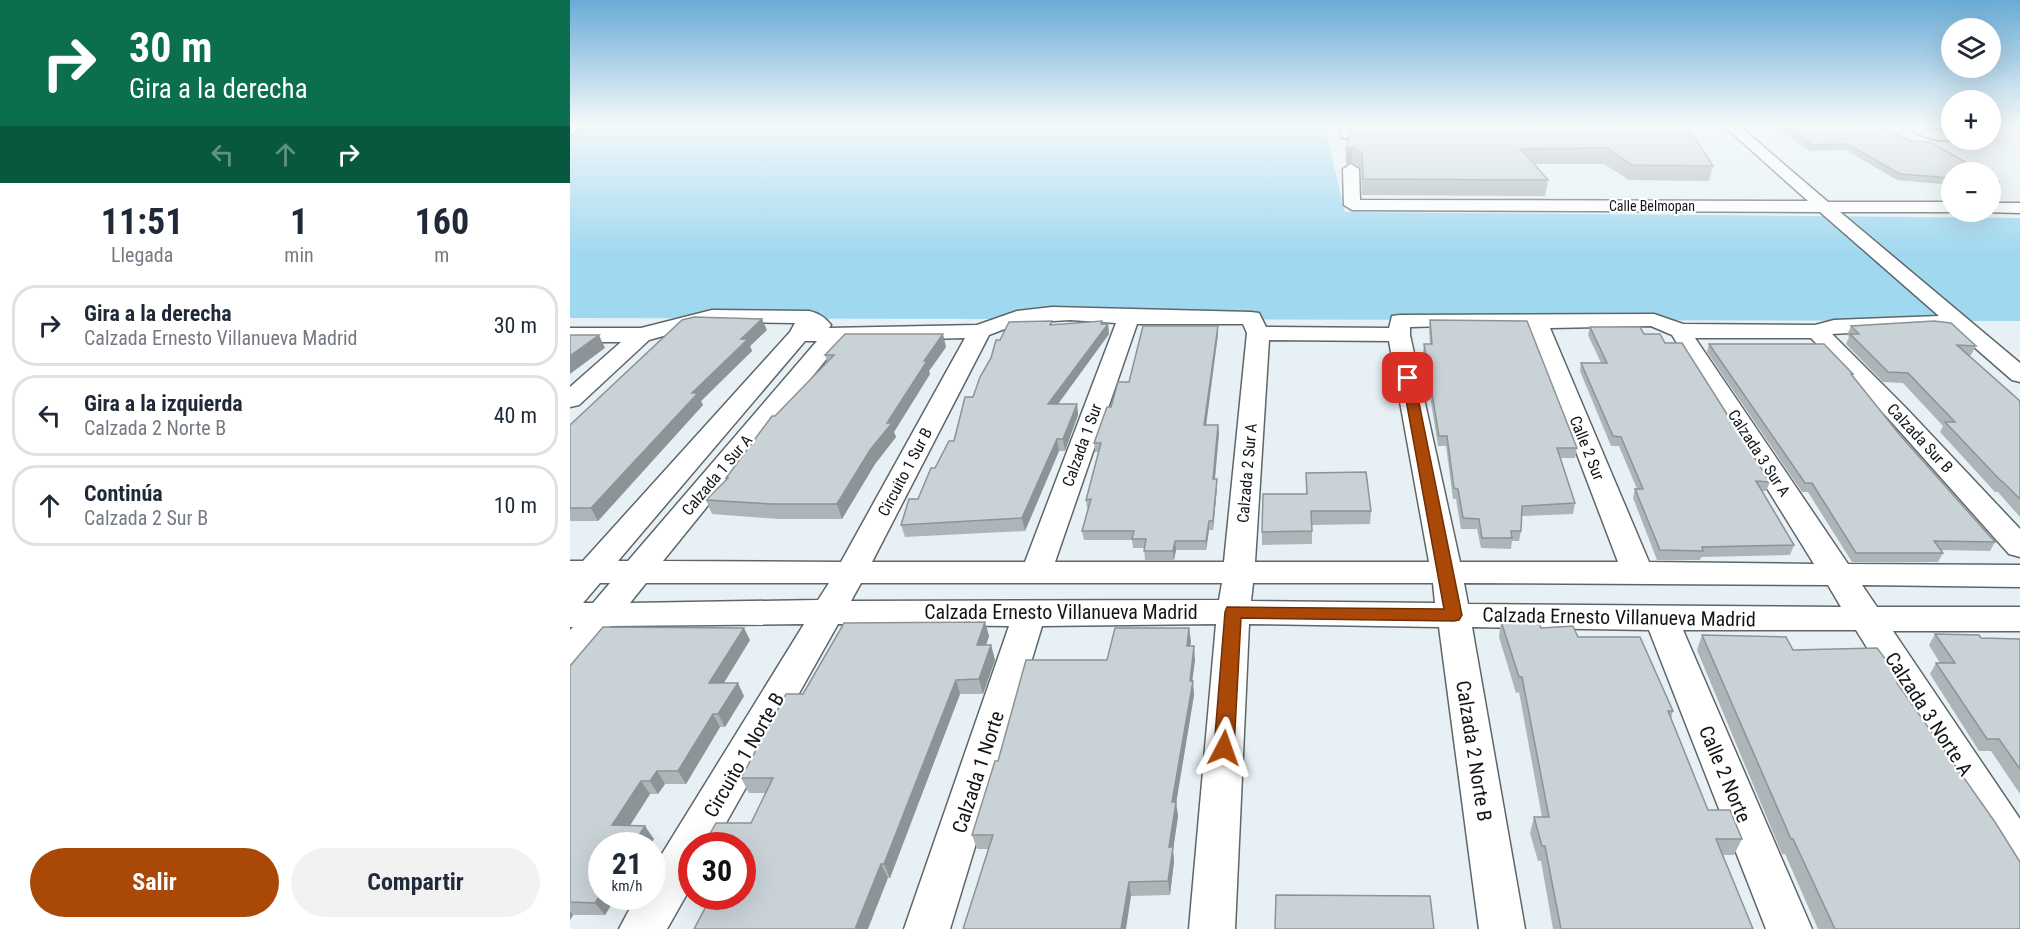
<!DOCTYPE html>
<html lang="es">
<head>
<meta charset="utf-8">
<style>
  :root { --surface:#fff; --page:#f2f2f3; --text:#1f2937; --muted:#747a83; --line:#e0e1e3; --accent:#aa4808 }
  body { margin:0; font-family:"Roboto Condensed",sans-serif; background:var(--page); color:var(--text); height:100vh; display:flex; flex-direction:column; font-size:22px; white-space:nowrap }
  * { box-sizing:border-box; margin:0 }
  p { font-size:20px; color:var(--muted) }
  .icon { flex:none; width:33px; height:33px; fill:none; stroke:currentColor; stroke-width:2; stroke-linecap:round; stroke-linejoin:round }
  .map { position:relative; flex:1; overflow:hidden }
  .side { display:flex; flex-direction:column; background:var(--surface); width:570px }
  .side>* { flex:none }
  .hud { background:#0b6e4f; color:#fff; overflow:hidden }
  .buttons { position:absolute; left:1371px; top:18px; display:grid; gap:12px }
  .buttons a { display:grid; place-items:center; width:60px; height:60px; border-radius:50%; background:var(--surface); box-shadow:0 6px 24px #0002; font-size:30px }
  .speed { position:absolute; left:18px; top:832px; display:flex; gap:12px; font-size:30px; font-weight:700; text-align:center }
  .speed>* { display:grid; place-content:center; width:78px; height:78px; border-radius:50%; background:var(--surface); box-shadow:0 6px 24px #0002; line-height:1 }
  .speed small { font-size:15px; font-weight:400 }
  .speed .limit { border:9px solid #d22; background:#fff; color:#111 }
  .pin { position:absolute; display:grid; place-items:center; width:51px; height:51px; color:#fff; margin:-26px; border-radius:12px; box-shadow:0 3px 9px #0006 }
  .me { position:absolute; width:66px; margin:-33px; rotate:4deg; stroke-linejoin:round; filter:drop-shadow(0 0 4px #0008) }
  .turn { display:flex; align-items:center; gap:21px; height:126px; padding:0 30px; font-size:27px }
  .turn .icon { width:78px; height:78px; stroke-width:2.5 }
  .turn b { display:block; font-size:42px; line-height:51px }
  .lanes { display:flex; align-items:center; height:57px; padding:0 30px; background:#0003; justify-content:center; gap:30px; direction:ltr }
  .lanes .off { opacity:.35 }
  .eta { display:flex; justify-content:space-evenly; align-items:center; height:102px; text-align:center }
  .eta b { font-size:36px; font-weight:700; line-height:42px }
  .button { display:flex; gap:12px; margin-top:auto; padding:12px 30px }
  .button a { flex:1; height:69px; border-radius:36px; background:var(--accent); color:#fff; font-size:24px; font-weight:700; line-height:69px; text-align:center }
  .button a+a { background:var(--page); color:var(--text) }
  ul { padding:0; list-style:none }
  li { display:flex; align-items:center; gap:18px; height:81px; margin:0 12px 9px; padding:0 18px; border:3px solid var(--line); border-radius:24px }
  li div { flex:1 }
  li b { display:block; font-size:22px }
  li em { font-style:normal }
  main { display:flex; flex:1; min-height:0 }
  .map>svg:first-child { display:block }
  .green { fill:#a0d8f0 }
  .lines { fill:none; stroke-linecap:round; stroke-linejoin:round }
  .minor-casing { stroke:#5e666a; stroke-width:3 }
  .major-casing { stroke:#5e666a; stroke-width:3 }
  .minor { fill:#fff; fill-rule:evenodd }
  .major { fill:#fff; fill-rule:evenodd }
  .wall { fill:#adb5b9 }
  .shaded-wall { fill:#8d9396 }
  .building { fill:#c9d2d7; stroke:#8d9396; stroke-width:1.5 }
  .route { fill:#aa4808; stroke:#6e2f05; stroke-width:1.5 }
  .labels { text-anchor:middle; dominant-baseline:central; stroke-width:4.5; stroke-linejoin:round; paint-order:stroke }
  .far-street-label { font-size:14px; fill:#131618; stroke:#fff }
  .street-label { font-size:16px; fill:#131618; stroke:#fff }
  .near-street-label { font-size:20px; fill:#131618; stroke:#fff }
</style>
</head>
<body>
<main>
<section class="side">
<div class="hud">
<div class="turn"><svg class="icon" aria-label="right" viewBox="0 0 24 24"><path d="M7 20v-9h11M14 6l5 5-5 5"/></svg><div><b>30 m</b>Gira a la derecha</div></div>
<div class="lanes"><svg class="icon off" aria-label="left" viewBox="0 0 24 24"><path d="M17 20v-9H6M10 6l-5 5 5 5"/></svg><svg class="icon off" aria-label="ahead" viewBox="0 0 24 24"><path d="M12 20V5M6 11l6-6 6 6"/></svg><svg class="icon" aria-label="right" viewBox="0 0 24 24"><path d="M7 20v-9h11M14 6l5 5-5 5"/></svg></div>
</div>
<div class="eta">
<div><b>11:51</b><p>Llegada</p></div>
<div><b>1</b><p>min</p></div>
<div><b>160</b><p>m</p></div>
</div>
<ul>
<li><svg class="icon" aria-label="right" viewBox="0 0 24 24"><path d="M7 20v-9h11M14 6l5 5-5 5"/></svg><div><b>Gira a la derecha</b><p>Calzada Ernesto Villanueva Madrid</p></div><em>30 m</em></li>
<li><svg class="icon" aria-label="left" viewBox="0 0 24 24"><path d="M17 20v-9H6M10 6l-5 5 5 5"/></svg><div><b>Gira a la izquierda</b><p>Calzada 2 Norte B</p></div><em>40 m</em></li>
<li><svg class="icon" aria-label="ahead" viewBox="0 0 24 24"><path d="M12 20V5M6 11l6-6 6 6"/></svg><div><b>Continúa</b><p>Calzada 2 Sur B</p></div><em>10 m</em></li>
</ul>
<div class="button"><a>Salir</a><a>Compartir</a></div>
</section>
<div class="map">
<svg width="1450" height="929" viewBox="0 0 1450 929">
  <rect width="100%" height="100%" fill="#e7f1f5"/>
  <path class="green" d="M0,124H754L775,212L1450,218V321L0,318Z"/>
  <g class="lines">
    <g class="minor-casing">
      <g id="minor">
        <path d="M769,124H783L784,135L782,138H772Z"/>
        <path d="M1152,124H1167L1258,202H1382V212H1384H1270L1450,363V382L1442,380L1388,333L1366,328L1262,334L1336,408L1450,529V557L1439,554L1318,418L1241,338H1125L1278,564L1450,565V587L1292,585L1307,607H1450V631H1323L1450,819V874L1435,869L1286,630H1113L1242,929H1196L1079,630L902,627L955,929H909L869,627L679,624L665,929H619L646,624L472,626L380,929H334L439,626L268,624L143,846H122V885L97,929H49L66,897H82V870L234,624L41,626L12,662L0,666V630L3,627H0V561H13L220,332L225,323L143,322L79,340L9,405L0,407V387L51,342H0V328H71L142,310L239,311C248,313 255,317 261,325L259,328L407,325L447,311L482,307L681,312L689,313L696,327L819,328L822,316L830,315L1084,314L1113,324L1245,325L1264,320L1369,316L1250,212L782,210L774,205L773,169L781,164L789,169L790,200L1238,201ZM500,320L546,323L455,562H302L419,335L450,323ZM567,324H673L677,333L654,562H485ZM917,325L959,328L1048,562H890L840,335V327ZM1081,326L1102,335L1244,564L1079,562L980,328ZM395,338L271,562L93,561L271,341ZM699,340L819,341L859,562H685ZM235,341H247L58,561H48ZM30,583H40L23,603H13ZM76,583H259L248,600L60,603ZM291,583H652L649,600L281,601ZM683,583H863L865,603L681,601ZM894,583L1258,585L1271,607L898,604Z"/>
        <path d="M1337,124C1356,124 1363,132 1382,132V140H1385C1366,142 1350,138 1337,124Z"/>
        <path d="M1420,203H1450V213L1414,212H1420Z"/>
      </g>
    </g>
    <g class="major-casing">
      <path id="major" d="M0,124H19L0,135Z"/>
    </g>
    <use href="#minor" class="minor"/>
    <use href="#major" class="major"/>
  </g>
  <g class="wall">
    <path d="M1025,124H1114L1143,166L1139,181L1059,180L1034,164H964L978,180L975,196L792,195L791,169L782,162L776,164V149L781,126L1028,127Z"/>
    <path d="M1201,124H1291L1382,172V185L1327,180L1276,150L1240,151Z"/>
    <path d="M1420,177L1430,182L1427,188H1420Z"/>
    <path d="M860,320L1007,448L1005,458H990L1005,503L1003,514L952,516L951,531L949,541H942L941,549L911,548L907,529H891L886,499H883L876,446H868L853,353L854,344H860L859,329Z"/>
    <path d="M482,321V325L538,324L539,334L488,404H507L508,415L495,451H489L455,531L335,537L331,525L348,499L365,468L384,441L403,397L421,358Z"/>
    <path d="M1281,326L1406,346L1401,355H1398L1450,401V517L1428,492H1425L1370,432L1373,426L1333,383L1313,382L1276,344L1279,337L1277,335Z"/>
    <path d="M1020,327L1074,334L1095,343L1200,482L1196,491H1192L1224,545L1220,555L1131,557L1130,560H1087L1063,498L1065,489H1067L1049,446H1041L1010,371L1011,363H1031L1018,335Z"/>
    <path d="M197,330L180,346L182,351L131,401L133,405L28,521H0V425Z"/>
    <path d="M648,334L636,425L649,433L645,479H647V487L643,530H639L636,550H606L604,560H575L574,548H563L562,540H514L512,531L518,508H517L516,500L529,452H525L524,443L541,407L559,382Z"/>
    <path d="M1139,344L1283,374V376L1329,434L1425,542L1420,551L1371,550L1373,553L1368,562H1282L1238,492H1232L1137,352Z"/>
    <path d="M376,347L359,371L360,374L324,432L326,437L305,464L272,519H208L142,514L136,500L157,480L156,478L205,416L257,362L255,355Z"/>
    <path d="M736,473L801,511L800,524L742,525V544L692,545V532L736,494Z"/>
    <path d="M931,621L971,628L1008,637L1103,711L1101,718L1138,810L1172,839L1164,855H1152L1183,929H983L971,861H968L960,833L964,817H972L949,692L946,693L929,637Z"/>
    <path d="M415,622L419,636L416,645H421L425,660L413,694H390L320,878H318L196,793H179L171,778L233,694Z"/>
    <path d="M619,628L620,646L625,660L622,681L624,695L606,802L608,816L603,850L604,861L600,895L561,896L419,849H407L402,835L428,761L537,660Z"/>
    <path d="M1365,634L1411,638L1450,639V794L1421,751H1409L1360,674L1366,663H1370L1359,645Z"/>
    <path d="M1132,635L1223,650L1333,682L1330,687L1450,929H1248L1215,854H1212L1127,650Z"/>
    <path d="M180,640L153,683L174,696L155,727H150L116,784H95L88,794H80L60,825L84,839L35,915H3L0,920V666Z"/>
  </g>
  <g class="shaded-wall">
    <path d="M783,147L782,162L776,164V149Z"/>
    <path d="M192,319L197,330L180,346L182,351L131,401L133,405L28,521L21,508L122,393L171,339Z"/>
    <path d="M532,321L534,329L538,324L539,334L480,415L478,404Z"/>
    <path d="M648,326V334L635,433L634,425Z"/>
    <path d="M373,334L376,347L359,371L360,374L324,432L326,437L305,464L272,519L267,504L354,361Z"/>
    <path d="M29,335L35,348L0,374V356Z"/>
    <path d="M507,404L508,415L495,451L493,439Z"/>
    <path d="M648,425L649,433L644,487L643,479Z"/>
    <path d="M487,439L489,451L455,531L452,518Z"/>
    <path d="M647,479V487L643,530V521Z"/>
    <path d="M639,521V530L636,550V541Z"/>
    <path d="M605,541L606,550L604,560L603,551Z"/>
    <path d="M415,622L419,636L411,660L407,645Z"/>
    <path d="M174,628L180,640L146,696L139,683Z"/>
    <path d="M619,628L621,641L619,660L617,646Z"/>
    <path d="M421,645L425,660L413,694L409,679Z"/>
    <path d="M624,646L625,660L621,690L623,681L624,695L604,816L602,802L620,681Z"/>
    <path d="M386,680L390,694L320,878L314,864Z"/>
    <path d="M168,683L174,696L155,727L148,714Z"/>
    <path d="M143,714L150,727L116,784L108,771Z"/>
    <path d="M87,771L95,784L88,794L80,781Z"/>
    <path d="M71,781L80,794L52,838L42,825Z"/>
    <path d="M606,802L608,816L603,850L604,861L600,895L598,881L599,847Z"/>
    <path d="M75,826L84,839L79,846H62Z"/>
    <path d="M311,864L318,878L298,929H285Z"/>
    <path d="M559,882L561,896L556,929H551Z"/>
    <path d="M32,892V897H46L35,915L25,903Z"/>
    <path d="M0,911L3,915L0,920Z"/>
  </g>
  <g class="building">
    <path d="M789,124H972L974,127H1050L1046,124H1114L1118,127L1143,166L1062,165L1037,148L951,149L978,180L793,179L792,154L783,147L776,149L781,126H788Z"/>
    <path d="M1211,124H1291L1297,128L1310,126L1340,141L1360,142L1413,172H1382V178L1330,174L1277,144L1242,145Z"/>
    <path d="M1420,177L1430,182L1420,181Z"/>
    <path d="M124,317L192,319L171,339H178L122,393H128L21,508H0V425L112,320Z"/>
    <path d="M860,320L957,321L1007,448H987L1005,503L952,506L951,531H941L942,538H912L909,519L893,518L888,489L884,488L877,436H869L854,344H862Z"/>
    <path d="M482,321L480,325L532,321L531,324H538L478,404H507L493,439H487L452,518L331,525L339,499H348L361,468H365L379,441H384L395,397H403L410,377L421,358L426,340H430L439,322Z"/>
    <path d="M1364,321L1381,323L1406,346L1387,345L1450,401V499L1433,482L1431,481L1375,422H1385L1338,373L1318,372L1280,334H1289L1281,326Z"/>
    <path d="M573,326H648L634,425H648L643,479H647L643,521H639L636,541H605L603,551H574L576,539H562L564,531H512L521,499L516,500L531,443H524L537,407H541L548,382H559Z"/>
    <path d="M1020,327H1070L1074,334H1090L1095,343H1112L1200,482L1186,481L1224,545L1132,547L1133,551L1090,550L1065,489H1073L1051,437L1043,436L1011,363H1037Z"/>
    <path d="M275,334H373L354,361H357L317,423H322L300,450L267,504H202L136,500L158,478H156L202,416H205L264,355H255Z"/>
    <path d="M0,335H29L0,356Z"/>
    <path d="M1139,344H1254L1283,374H1281L1329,434L1425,542L1364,541L1373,553H1286L1242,483H1235Z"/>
    <path d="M796,472L801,511H741L742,531L692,532L693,494H737L736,473Z"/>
    <path d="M968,620L971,628L1003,626L1008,637H1070L1103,711H1098L1138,810H1160L1172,839H1146L1183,929H991L975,846H972L964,817H979L952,677H949L931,621Z"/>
    <path d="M415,622L407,645H421L409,679L386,680L314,864H311L285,929H124L141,897H172V846H133L146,823H181L203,778H171L216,694H233L274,623Z"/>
    <path d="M33,627L174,628L139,683H168L148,714H143L108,771H87L80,781H71L42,825L75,826L62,846H32V892L25,903L0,902V666Z"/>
    <path d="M545,628H619L617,646H624L620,681H623L602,802H606L599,847H603L598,881L559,882L551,929H393L423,835H402L425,761H428L456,660H537Z"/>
    <path d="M1365,634L1409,635L1411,638L1450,639V769L1429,739H1417L1366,663H1385Z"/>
    <path d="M1132,635L1216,637L1223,650L1307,648L1333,682L1327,683L1425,822L1450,862V929H1265L1223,839H1221Z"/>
    <path d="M706,895L860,896L864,929H705Z"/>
  </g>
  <linearGradient id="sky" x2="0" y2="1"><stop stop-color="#69abd6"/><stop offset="0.49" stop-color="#f4f9fa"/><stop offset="1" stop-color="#f4f9fa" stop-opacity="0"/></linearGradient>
  <rect width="1450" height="255" fill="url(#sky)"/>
  <path class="route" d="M838,375L844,378L892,615L889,620L884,621L671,618L664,748L661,753L654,756L647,753L644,748L655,612L657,607L874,609L832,378Z"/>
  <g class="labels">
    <g class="far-street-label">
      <text x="1082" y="206">Calle Belmopan</text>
    </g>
    <g class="street-label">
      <text transform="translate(1350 438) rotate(47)">Calzada Sur B</text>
      <text transform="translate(512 445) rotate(-70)">Calzada 1 Sur</text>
      <text transform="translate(1017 448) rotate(68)">Calle 2 Sur</text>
      <text transform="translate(1189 453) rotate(57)">Calzada 3 Sur A</text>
      <text transform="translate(335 472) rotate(-62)">Circuito 1 Sur B</text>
      <text transform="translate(677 473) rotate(-85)">Calzada 2 Sur A</text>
      <text transform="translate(147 475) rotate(-50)">Calzada 1 Sur A</text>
    </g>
    <g class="near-street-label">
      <text x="491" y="612">Calzada Ernesto Villanueva Madrid</text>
      <text transform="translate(1049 617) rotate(1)">Calzada Ernesto Villanueva Madrid</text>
      <text transform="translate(1359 714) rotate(57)">Calzada 3 Norte A</text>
      <text transform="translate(904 751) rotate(81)">Calzada 2 Norte B</text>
      <text transform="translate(174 755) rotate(-60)">Circuito 1 Norte B</text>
      <text transform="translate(408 772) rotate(-72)">Calzada 1 Norte</text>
      <text transform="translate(1155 774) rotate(67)">Calle 2 Norte</text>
    </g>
  </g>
</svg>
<div class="buttons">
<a><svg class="icon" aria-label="layers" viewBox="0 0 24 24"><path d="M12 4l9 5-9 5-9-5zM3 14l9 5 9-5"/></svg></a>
<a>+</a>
<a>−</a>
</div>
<div class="speed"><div>21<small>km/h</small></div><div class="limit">30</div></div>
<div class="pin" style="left:838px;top:378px;background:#d93025"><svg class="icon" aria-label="arrive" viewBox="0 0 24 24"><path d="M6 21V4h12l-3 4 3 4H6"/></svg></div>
<svg class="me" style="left:654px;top:748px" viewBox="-20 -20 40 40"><path d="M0-17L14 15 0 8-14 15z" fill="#aa4808" stroke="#fff" stroke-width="4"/></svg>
</div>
</main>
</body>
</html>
